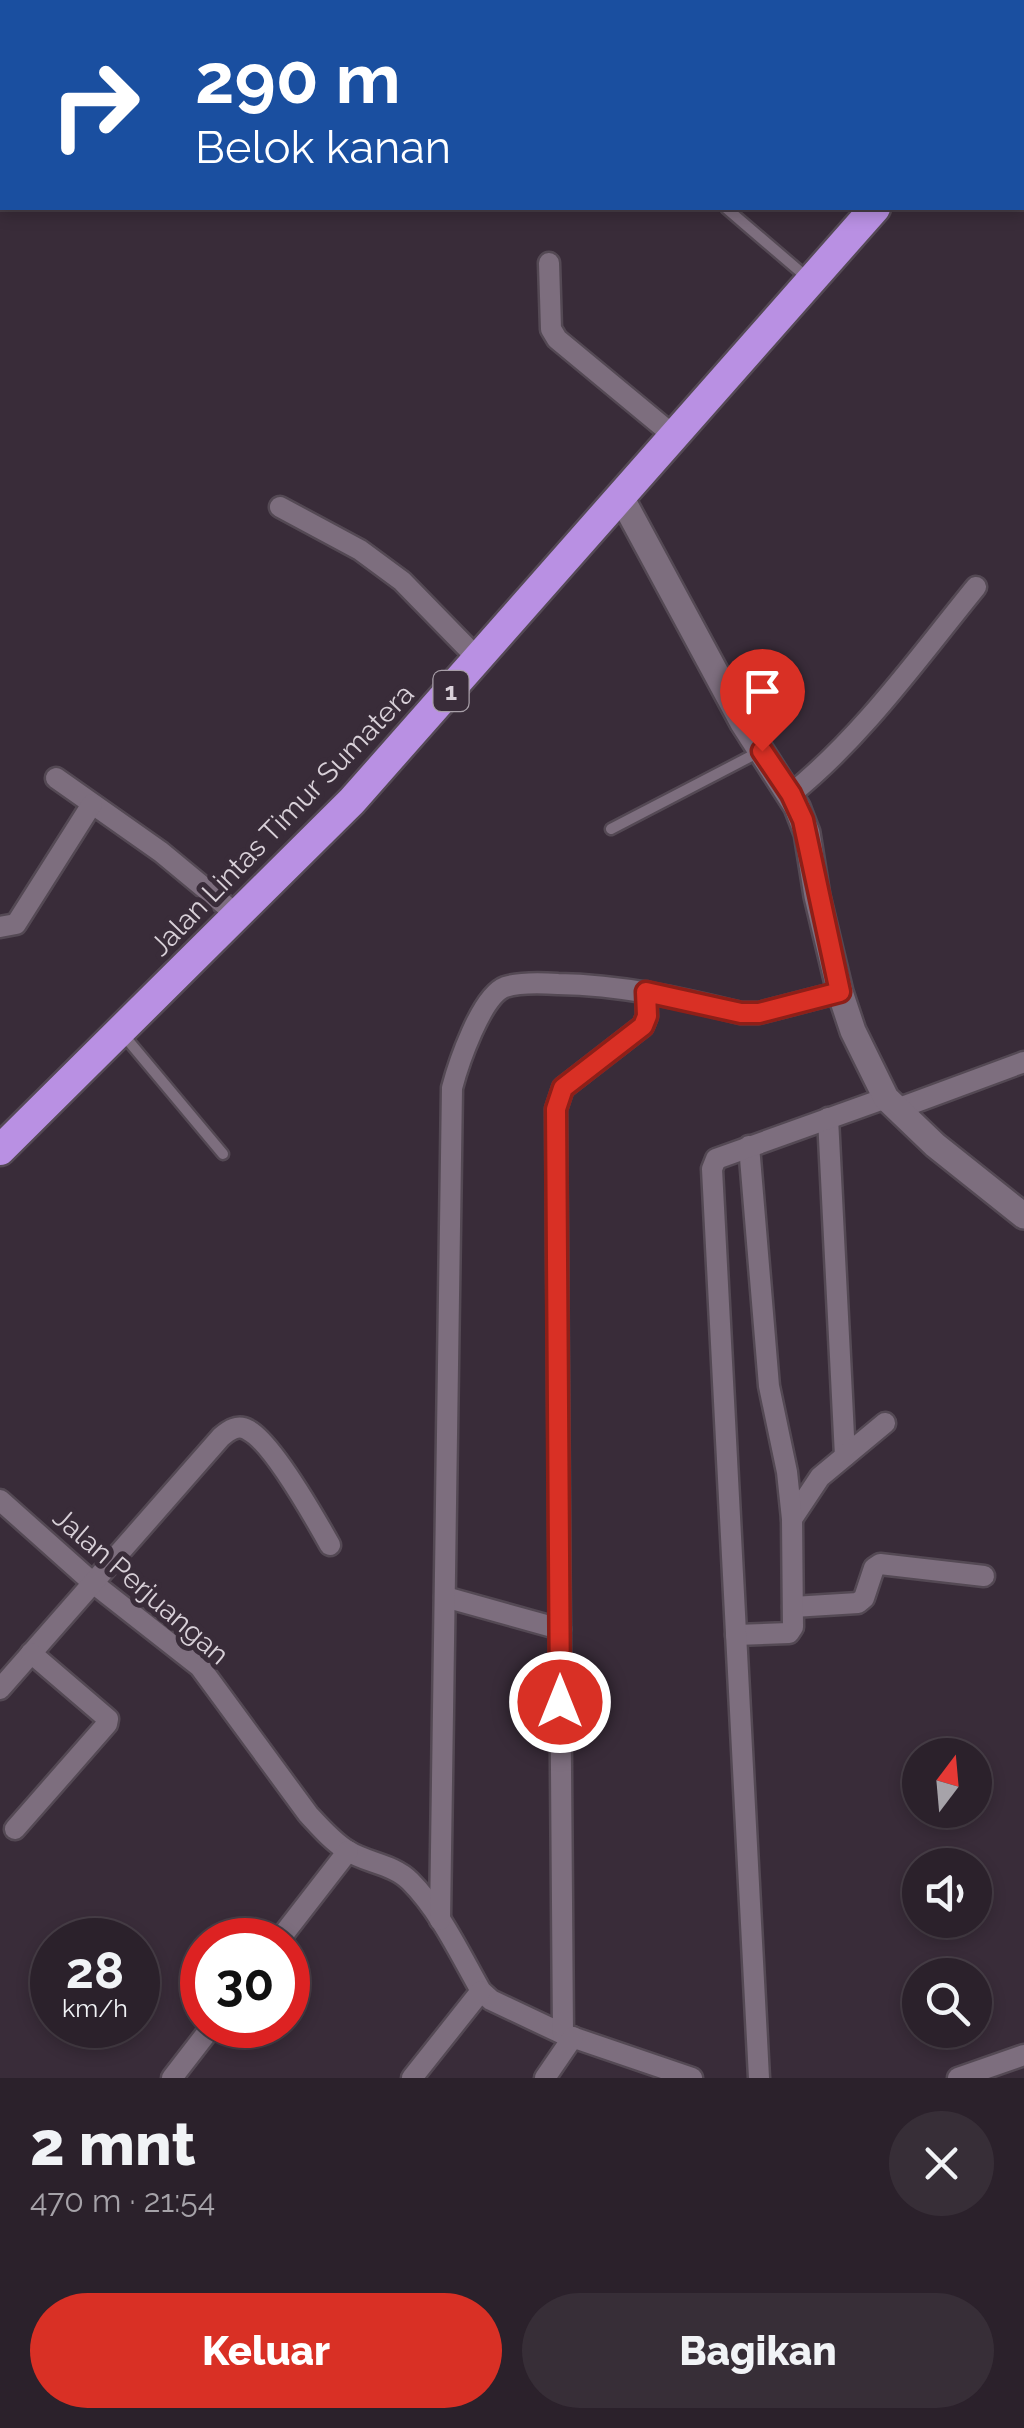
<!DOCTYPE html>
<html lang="id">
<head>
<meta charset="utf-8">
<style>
  :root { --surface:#2b212b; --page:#372e37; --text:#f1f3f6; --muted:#a6a3a9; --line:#473e47; --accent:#d93025 }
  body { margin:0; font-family:Raleway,sans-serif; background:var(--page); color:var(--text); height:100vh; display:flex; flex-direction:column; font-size:38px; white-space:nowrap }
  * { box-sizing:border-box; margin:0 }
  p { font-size:32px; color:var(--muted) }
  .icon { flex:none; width:55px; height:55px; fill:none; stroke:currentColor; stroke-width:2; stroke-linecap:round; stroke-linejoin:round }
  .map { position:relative; height:2078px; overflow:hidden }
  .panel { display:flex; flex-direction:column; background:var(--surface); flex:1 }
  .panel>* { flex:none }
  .hud { position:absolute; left:0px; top:0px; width:1025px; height:210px; box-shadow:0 5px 15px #0003,0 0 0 2px var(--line); background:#1a4fa0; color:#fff; overflow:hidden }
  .needle { width:65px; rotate:16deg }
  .fabs { position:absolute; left:902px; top:1738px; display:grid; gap:20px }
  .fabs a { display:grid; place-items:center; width:90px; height:90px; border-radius:50%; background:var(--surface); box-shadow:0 5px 15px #0003,0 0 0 2px var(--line); font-size:50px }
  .speed { position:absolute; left:30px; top:1918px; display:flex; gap:20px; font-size:50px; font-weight:700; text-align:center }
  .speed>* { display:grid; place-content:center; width:130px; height:130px; border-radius:50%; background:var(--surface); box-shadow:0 5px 15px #0003,0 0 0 2px var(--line); line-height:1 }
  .speed small { font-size:25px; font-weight:400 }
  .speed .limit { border:15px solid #d22; background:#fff; color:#111 }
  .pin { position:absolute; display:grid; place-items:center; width:85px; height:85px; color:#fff; margin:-102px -42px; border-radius:50% 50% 50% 0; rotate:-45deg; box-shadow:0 0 10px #0007 }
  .pin .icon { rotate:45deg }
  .me { position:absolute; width:110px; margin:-55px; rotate:0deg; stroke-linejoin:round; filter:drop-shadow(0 0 8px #0008) }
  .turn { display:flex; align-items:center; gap:35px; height:210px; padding:0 30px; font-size:45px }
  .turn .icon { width:130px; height:130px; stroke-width:2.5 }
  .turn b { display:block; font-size:70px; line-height:85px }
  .round { display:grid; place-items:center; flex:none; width:105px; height:105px; border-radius:52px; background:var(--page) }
  .overview { display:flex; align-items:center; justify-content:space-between; height:170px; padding:0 30px }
  h1 { font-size:60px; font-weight:800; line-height:75px }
  .cta { display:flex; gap:20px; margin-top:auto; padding:20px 30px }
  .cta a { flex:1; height:115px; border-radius:60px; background:var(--accent); color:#fff; font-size:40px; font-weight:800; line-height:115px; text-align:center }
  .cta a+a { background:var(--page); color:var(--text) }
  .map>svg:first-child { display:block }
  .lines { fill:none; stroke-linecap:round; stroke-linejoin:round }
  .lane-casing { stroke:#544954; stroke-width:15 }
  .street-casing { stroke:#544954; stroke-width:25 }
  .secondary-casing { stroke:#544954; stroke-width:30 }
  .highway-casing { stroke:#544954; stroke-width:35 }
  .lane { stroke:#7d6e7e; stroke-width:10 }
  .street { stroke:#7d6e7e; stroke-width:20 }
  .secondary { stroke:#7d6e7e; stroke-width:25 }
  .highway { stroke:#b990e3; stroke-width:30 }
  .route-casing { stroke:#8d1f18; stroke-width:25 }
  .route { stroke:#d93025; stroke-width:18 }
  .labels { text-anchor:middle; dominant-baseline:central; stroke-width:10; stroke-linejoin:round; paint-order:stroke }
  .shield { fill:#392c39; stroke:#a89fa8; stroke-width:2.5 }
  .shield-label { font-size:25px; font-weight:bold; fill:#d8d0d8 }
  .street-label { font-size:28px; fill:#d8d0d8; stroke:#392c39 }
</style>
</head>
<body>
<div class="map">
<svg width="1024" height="2078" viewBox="0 0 1024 2078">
  <rect width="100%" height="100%" fill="#392c39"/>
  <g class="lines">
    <g class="lane-casing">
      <g id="lane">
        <path d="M345,0L346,2"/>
        <path d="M726,208L810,280"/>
        <path d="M611,829L761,751"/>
        <path d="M121,1032L223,1154"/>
      </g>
    </g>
    <g class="street-casing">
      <g id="street">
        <path d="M194,0L195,2"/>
        <path d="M706,0L710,2"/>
        <path d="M40,2L42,0"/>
        <path d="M0,85L2,80"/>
        <path d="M0,134L2,137"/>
        <path d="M0,198L2,195"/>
        <path d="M549,263L551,329L557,339L674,436"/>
        <path d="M280,507L360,550L402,581L479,660"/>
        <path d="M56,778L161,852L237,915"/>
        <path d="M791,794C863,736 918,658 976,587"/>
        <path d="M0,927L16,924L92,804"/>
        <path d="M897,1109L1024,1062"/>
        <path d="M828,1118L845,1456"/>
        <path d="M0,1500L93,1583L200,1667L308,1814C320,1827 333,1842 348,1851C367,1863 393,1864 410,1881C440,1911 460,1954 481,1991L491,2000L563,2034L692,2078"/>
        <path d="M792,1519L820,1477L885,1423"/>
        <path d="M445,1597L560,1629"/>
        <path d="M793,1607L858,1603L864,1598L874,1568L880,1564L984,1576"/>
        <path d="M736,1635L789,1633L793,1627L792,1519L787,1472L769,1386L749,1146"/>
        <path d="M0,1689L221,1437C229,1430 238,1424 248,1430C272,1442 316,1520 330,1545"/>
        <path d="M15,1829L107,1724L108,1719L31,1653"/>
        <path d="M440,1920L452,1088C458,1065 481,996 505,987C520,982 543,983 558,984C621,985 680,998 741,1013H759L840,992"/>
        <path d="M279,1940L348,1851"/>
        <path d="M563,2034L556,1109L563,1088L643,1026L647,1016L646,992"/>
        <path d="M172,2078L213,2025"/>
        <path d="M412,2078L481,1991"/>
        <path d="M545,2078L573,2037"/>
        <path d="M759,2078L712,1169L716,1159L886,1098"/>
        <path d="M958,2078L1024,2055"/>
      </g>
    </g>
    <g class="secondary-casing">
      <path id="secondary" d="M621,497L743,723L797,807L807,833L817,896L840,992L853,1031L886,1098L935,1145L1024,1216"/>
    </g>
    <g class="highway-casing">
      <g id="highway">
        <path d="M1022,42L1024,40"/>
        <path d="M0,1150L352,801L875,208"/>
      </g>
    </g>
    <use href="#lane" class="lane"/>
    <use href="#street" class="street"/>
    <use href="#secondary" class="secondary"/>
    <use href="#highway" class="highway"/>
  </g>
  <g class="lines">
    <g class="route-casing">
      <path id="route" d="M560,1702L556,1109L563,1088L643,1026L647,1016L646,992L741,1013H759L840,992L803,820L791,794L762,751"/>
    </g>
    <use href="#route" class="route"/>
  </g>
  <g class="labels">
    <rect class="shield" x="433.5" y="671" width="35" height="40" rx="8"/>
    <g class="shield-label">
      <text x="451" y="691">1</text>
    </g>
    <g class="street-label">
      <text transform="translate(282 820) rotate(-46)">Jalan Lintas Timur Sumatera</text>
      <text transform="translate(141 1586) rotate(41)">Jalan Perjuangan</text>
    </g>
  </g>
</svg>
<div class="fabs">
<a><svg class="needle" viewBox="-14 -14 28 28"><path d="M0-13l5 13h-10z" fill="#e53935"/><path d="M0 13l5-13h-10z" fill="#a6a3a9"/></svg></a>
<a><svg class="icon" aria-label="sound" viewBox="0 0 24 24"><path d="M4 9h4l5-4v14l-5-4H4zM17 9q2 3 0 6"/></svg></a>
<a><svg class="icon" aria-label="search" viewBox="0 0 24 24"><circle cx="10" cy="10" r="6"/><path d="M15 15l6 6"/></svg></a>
</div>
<div class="speed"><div>28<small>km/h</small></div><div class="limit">30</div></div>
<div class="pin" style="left:762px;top:751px;background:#d93025"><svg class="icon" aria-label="arrive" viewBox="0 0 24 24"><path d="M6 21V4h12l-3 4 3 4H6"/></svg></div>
<svg class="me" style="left:560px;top:1702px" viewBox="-20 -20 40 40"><circle r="17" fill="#d93025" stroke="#fff" stroke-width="3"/><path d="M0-11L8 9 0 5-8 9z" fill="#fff"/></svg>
<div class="hud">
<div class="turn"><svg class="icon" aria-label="right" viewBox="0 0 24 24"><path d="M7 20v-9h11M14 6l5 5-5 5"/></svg><div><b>290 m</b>Belok kanan</div></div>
</div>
</div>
<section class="panel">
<div class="overview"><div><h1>2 mnt</h1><p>470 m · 21:54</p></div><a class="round"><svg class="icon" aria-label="close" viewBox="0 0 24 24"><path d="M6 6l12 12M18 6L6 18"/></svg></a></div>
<div class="cta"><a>Keluar</a><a>Bagikan</a></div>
</section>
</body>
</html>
